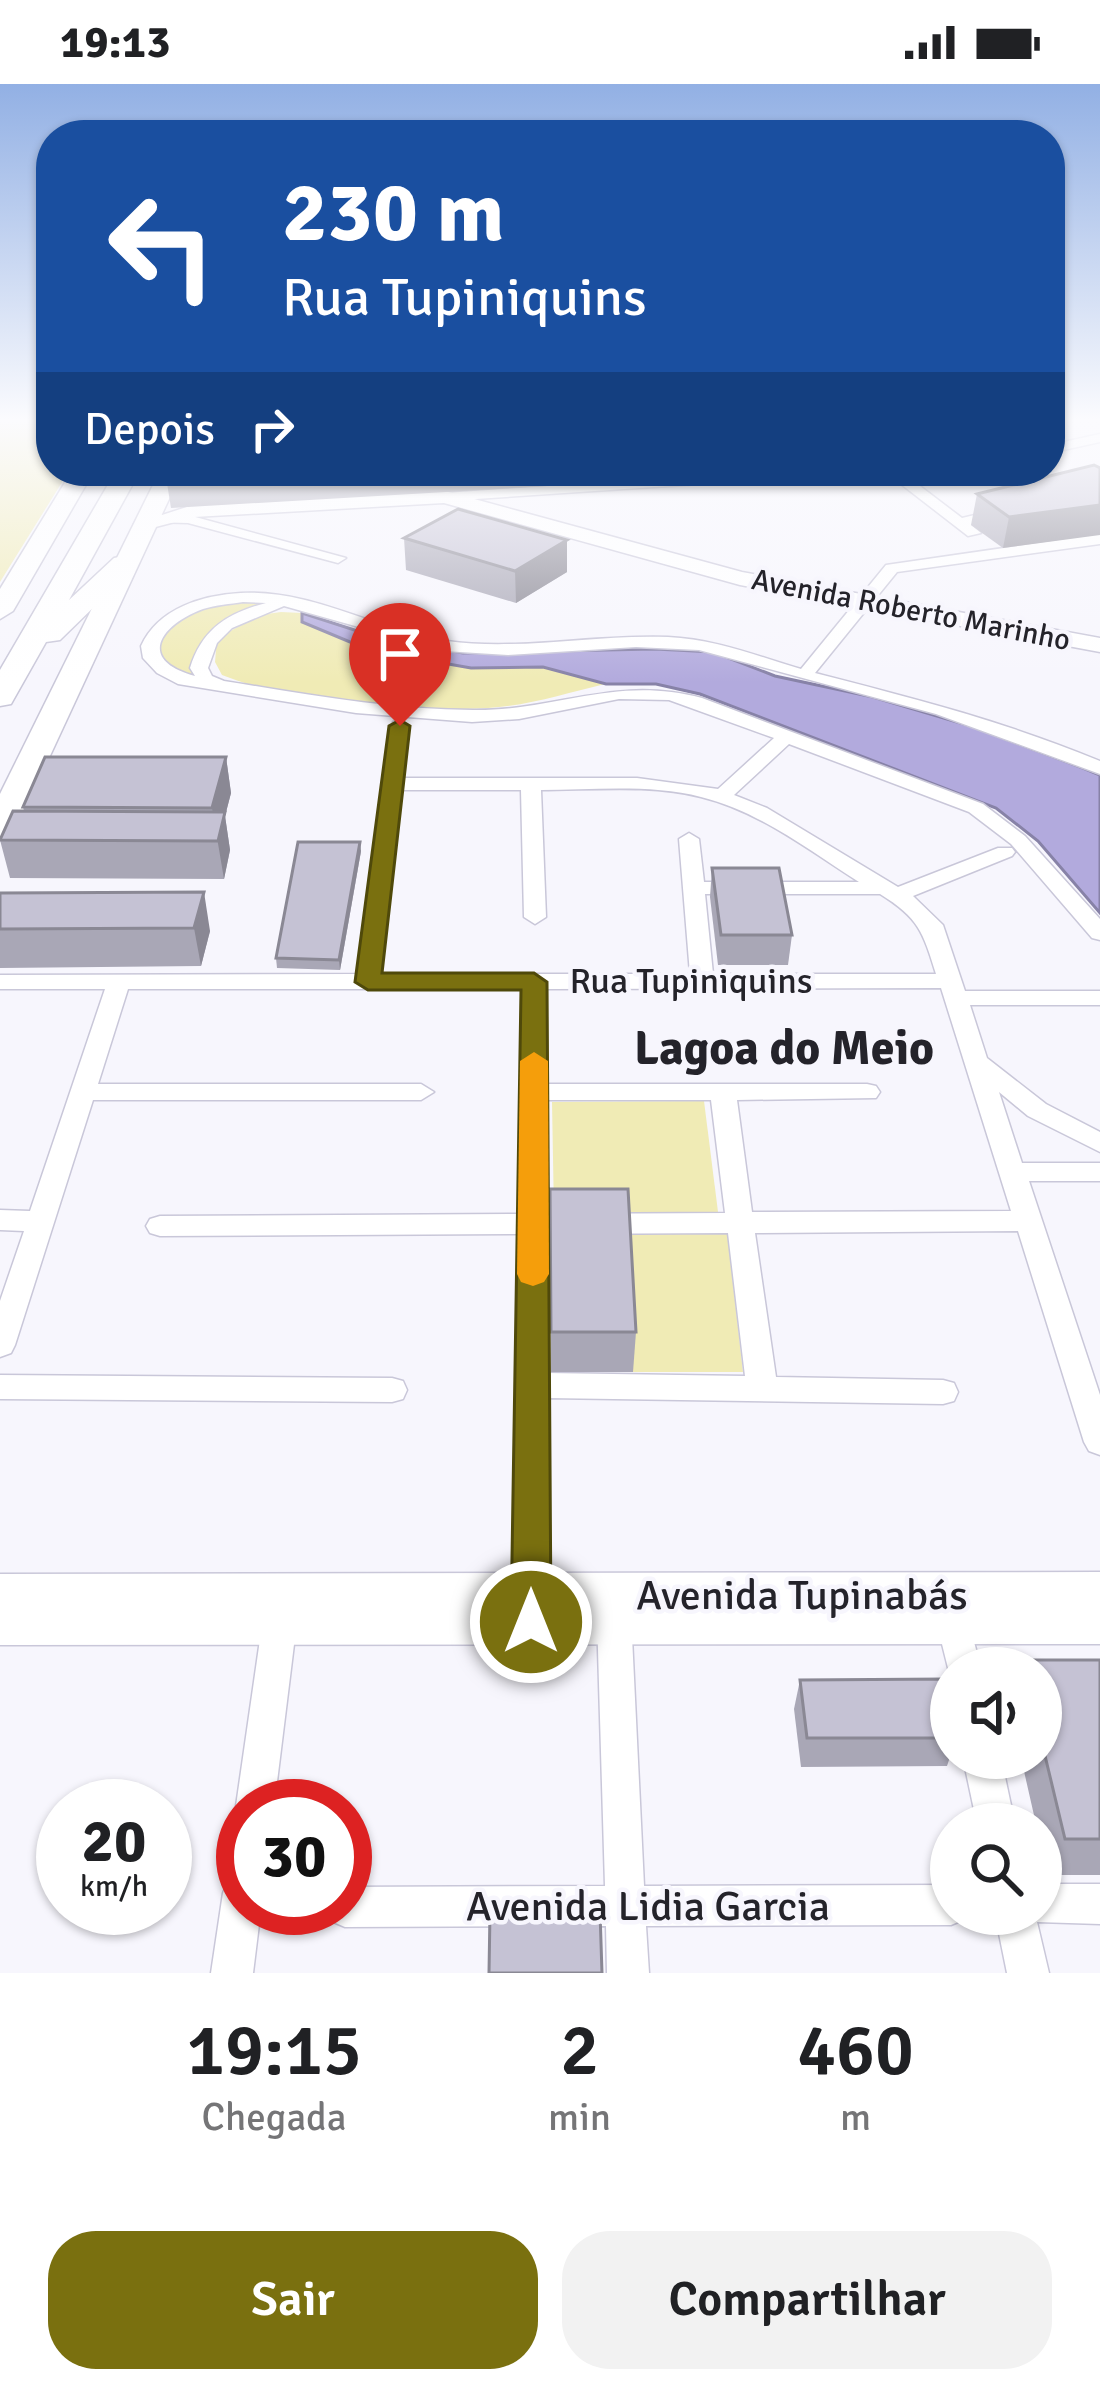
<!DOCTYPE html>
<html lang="pt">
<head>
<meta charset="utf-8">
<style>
  :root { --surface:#fff; --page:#f2f2f2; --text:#202124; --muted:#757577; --accent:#7a700f }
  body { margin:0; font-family:Signika,sans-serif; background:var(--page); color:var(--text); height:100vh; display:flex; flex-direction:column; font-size:45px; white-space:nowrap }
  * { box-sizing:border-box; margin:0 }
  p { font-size:39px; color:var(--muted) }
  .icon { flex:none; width:66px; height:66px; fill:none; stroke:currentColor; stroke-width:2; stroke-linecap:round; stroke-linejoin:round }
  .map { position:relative; height:1889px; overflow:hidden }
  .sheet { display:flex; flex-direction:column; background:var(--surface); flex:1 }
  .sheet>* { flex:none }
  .hud { position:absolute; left:36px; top:36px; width:1029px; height:366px; border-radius:48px; box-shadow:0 3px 9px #0004; background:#1a4fa0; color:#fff; overflow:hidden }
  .buttons { position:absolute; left:930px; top:1563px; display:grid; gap:24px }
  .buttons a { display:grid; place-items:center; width:132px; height:132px; border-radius:50%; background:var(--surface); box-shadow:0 3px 9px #0004; font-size:60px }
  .speed { position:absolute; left:36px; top:1695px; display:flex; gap:24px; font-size:60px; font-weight:700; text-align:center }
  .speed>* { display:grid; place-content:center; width:156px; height:156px; border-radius:50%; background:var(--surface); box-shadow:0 3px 9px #0004; line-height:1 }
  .speed small { font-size:30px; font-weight:400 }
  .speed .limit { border:18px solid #d22; background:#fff; color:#111 }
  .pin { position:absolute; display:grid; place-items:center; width:102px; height:102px; color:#fff; margin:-123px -51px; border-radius:50% 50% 50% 0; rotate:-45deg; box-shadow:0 0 12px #0007 }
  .pin .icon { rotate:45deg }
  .me { position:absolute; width:132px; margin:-66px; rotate:0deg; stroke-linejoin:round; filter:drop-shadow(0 0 9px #0008) }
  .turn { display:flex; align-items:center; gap:42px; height:252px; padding:0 48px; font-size:54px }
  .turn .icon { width:156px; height:156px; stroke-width:2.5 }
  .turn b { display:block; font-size:84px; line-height:102px }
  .then { display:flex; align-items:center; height:114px; padding:0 48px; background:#0003; gap:24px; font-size:45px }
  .eta { display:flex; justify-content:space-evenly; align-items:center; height:204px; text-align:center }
  .eta b { font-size:72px; font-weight:600; line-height:84px }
  .action { display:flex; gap:24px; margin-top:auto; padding:24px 48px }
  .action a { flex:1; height:138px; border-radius:48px; background:var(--accent); color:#fff; font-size:48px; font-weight:600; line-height:138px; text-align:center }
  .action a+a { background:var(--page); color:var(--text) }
  .status { display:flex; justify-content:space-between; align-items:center; height:84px; padding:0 60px; background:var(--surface); direction:ltr }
  .status svg { height:33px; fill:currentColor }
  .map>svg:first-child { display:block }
  .green { fill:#f0ebb5 }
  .water { fill:#b2aadd; stroke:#8782a7; stroke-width:3 }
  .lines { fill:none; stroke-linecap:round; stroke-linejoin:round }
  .street-casing { stroke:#c9c7d9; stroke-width:3 }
  .secondary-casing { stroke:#c9c7d9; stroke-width:3 }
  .primary-casing { stroke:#c9c7d9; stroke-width:3 }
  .highway-casing { stroke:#c9c7d9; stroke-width:3 }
  .street { fill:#fff; fill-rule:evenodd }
  .secondary { fill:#fff; fill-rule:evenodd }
  .primary { fill:#fff; fill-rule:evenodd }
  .highway { fill:#fff; fill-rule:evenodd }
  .wall { fill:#a9a7b6 }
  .shaded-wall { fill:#8a8894 }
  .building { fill:#c5c2d4; stroke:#8a8894; stroke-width:3 }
  .route { fill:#7a700f; stroke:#4f490a; stroke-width:3 }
  .slow { fill:#f59e0b }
  .labels { text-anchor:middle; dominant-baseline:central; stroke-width:9; stroke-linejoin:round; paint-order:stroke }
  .far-street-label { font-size:30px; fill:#24232a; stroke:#f7f6fd }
  .street-label { font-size:36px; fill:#24232a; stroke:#f7f6fd }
  .near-street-label { font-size:42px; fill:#24232a; stroke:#f7f6fd }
  .district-label { font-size:48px; font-weight:bold; fill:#24232a; stroke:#f7f6fd }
</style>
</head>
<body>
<div class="status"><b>19:13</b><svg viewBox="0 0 49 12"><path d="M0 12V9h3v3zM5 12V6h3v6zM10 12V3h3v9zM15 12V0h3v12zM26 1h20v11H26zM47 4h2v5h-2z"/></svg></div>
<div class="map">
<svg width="1100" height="1889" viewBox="0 0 1100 1889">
  <rect width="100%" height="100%" fill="#f7f6fd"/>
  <g class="green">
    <path d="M0,334H51V387H69L0,498Z"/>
    <path d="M263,513L273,522L218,544L205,595L184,596L150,565L191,523Z"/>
    <path d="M281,528L302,529V538L362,563L403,572L471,584L543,583L605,600C567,609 527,622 488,624C408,628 296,620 222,591L215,578L217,554L260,531Z"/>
    <path d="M704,1017L718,1128L554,1130L552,1018Z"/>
    <path d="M626,1145H727L743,1288H633Z"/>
  </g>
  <path class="water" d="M302,529L376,553L463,569L655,565L713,568L775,592L873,613L974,643L1083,684L1100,691V829L1038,757L996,724L700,610L656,600H606L543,583L471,584L403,572L362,563L302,538Z"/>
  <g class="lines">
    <g class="street-casing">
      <g id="street">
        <path d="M1100,350V358L1050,369V361Z"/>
        <path d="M771,387H841L834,391L445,417L438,413L445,409Z"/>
        <path d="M884,387H900L907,392L958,387L916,399L962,434L1004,424L1011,428L971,441L981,449L968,452Z"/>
        <path d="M155,431H188L346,474L338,479L188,439L150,438L148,435Z"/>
        <path d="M1100,450V460L897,488L815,589C916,615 1003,637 1100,677V690L936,630L699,566L636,563L508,571L444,567L284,522L232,544L217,559L208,584L212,592L224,597C306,610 389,626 473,626C558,627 615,591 702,614L983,720L1025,752L1100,835V856L1092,854L1011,760L969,728L789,660L734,711L767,724L898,803L998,764H1012L1015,768L1012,772L913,812L943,841L965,907H1100V921H970L987,974L1046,1020L1100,1048V1068L1028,1032L999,1008L1022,1079H1100V1097H1029L1100,1311V1371L1089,1367L1084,1358L1018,1147L755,1149L776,1293L943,1296L954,1299L958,1308L954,1317L943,1320L547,1314L548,1519L543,1530L531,1535L519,1530L514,1519L519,1150L160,1152L150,1149L146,1142L150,1135L160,1132L519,1130L522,905H128L98,1000H421L434,1008L421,1016H93L15,1261L11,1269L0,1273V1217L24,1147L0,1146V1126L30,1127L105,905H0V891L357,890L393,638L400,636L409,642L403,694H637L718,705L774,654L669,616L619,615L519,635L472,638L356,629L178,600L157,589L143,574L141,562C158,524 203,511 241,509C313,505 377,547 447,557C520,567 594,550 668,553C715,555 757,572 801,585L886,481ZM243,518L266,519C228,529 202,545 190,584L195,592C136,576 160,541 203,525C216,521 230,520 243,518ZM402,706H521L524,833L535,840L546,833L541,706C593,706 651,700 701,713C759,727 810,767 859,798H704L699,755L689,749L679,755L690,890H380ZM705,810H880C919,834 923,848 936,890H713ZM941,904L1011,1127L752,1128L737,1016L876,1014L880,1008L876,1002L867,1000H546V905ZM546,1016H711L725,1129L547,1130ZM728,1149L745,1292L547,1289V1150Z"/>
        <path d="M0,1291L392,1294L403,1297L407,1306L403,1315L392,1318L0,1315Z"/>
        <path d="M281,1512L293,1517L298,1528L274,1722H243V1736L236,1722L264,1528L269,1517Z"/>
        <path d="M951,1512L963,1517L981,1584H951V1596L934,1528L939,1517Z"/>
        <path d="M614,1516L626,1521L631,1532L644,1802L951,1801V1830H967L965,1835L951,1841L646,1842L649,1889H607L606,1842L345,1843L331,1837L325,1824H345V1803L605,1802L597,1532L602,1521Z"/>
        <path d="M963,1674H1001L1015,1740H977Z"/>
        <path d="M243,1789V1824H261L253,1889H211L223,1809L229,1795Z"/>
        <path d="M1041,1800H1100V1840L1037,1838L1049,1889H1007L995,1830H1041Z"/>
      </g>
    </g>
    <g class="secondary-casing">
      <g id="secondary">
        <path d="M445,407L742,488L1100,554V568L740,501L444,419L194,433L144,446L134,440L193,421Z"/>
        <path d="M1100,1488V1560L0,1561V1490Z"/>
      </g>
    </g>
    <g class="primary-casing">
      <g id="primary">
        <path d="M72,387H94L13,527L0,535V505Z"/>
        <path d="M160,387H182L17,743L0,753V710Z"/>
      </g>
    </g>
    <g class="highway-casing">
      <path id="highway" d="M116,387H140L69,516L114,474L124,472L138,480L60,556L46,558L11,620L0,622V586Z"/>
    </g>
    <use href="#street" class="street"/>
    <use href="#secondary" class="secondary"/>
    <use href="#primary" class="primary"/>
    <use href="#highway" class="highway"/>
  </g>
  <g class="wall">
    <path d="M1094,381L1003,464L971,441L977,410Z"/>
    <path d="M169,387H634V397L171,424L166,393Z"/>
    <path d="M404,454L567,456V488L516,519L406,486Z"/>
    <path d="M226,673L231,709L225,732L230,766L224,795L10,794L0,756L24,727L23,723Z"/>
    <path d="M361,767L340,886L277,884L276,874Z"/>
    <path d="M712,784L792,851L788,881H718L710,813Z"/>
    <path d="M0,809L210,847L201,882L0,884Z"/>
    <path d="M550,1105L636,1248L633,1288H551Z"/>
    <path d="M1022,1576H1100V1791H1048L1041,1762V1740H1036L1021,1674H1041V1584H1019Z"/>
    <path d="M800,1596L951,1625V1670L947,1682L801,1683L794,1625Z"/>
  </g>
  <g class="shaded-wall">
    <path d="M1100,421V451L1003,464L1009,433Z"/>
    <path d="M567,456V488L516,519L515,487Z"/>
    <path d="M226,673L231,709L225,732L230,766L224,795L212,724Z"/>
    <path d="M360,758L361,767L340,886L339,876Z"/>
    <path d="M204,808L210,847L201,882L194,844Z"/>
  </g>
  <g class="building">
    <path d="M1094,381L1100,384V421L1009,433L977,410Z"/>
    <path d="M169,387H279L166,393Z"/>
    <path d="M458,425L567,456L515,487L404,454Z"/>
    <path d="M45,673H226L212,724L23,723Z"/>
    <path d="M13,727L225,728L218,757L0,756Z"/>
    <path d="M298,758H360L339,876L276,874Z"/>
    <path d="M712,784H779L792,851H721Z"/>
    <path d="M204,808L194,844L0,845V809Z"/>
    <path d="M550,1105H628L636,1248H551Z"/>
    <path d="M1022,1576H1100V1755H1065L1041,1655V1584H1024Z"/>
    <path d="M945,1595L951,1625V1654H807L800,1596Z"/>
    <path d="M490,1828H600L602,1889H489Z"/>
  </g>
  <linearGradient id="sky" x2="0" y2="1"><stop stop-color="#92b0e4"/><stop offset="0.56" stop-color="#fbfbfe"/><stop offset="1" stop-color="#fbfbfe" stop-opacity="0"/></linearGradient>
  <rect width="1100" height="599" fill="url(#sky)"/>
  <path class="route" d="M400,636L410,642L382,889H534L547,898L551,1538L545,1551L531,1556L517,1551L511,1538L521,906H368L355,898L389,642Z"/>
  <path class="slow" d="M534,968L548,977L549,1190L544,1198L533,1202L521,1198L517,1190L520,977Z"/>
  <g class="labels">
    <g class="far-street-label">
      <text transform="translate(911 526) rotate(11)">Avenida Roberto Marinho</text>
    </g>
    <g class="street-label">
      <text x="691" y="897">Rua Tupiniquins</text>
    </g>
    <g class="near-street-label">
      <text x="802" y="1511">Avenida Tupinabás</text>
      <text x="648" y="1822">Avenida Lidia Garcia</text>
    </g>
    <g class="district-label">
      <text x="784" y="964">Lagoa do Meio</text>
    </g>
  </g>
</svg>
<div class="buttons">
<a><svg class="icon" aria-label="sound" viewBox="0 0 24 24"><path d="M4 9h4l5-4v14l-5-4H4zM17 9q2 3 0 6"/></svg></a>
<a><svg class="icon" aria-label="search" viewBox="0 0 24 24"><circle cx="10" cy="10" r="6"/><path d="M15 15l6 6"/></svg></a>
</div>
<div class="speed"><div>20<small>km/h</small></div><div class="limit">30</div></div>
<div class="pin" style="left:400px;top:642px;background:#d93025"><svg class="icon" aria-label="arrive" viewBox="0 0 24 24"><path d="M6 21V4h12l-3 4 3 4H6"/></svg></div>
<svg class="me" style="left:531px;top:1538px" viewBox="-20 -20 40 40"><circle r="17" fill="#7a700f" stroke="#fff" stroke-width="3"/><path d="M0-11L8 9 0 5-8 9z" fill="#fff"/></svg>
<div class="hud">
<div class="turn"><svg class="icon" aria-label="left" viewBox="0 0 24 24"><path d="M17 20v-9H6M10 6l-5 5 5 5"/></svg><div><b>230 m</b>Rua Tupiniquins</div></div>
<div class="then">Depois<svg class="icon" aria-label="right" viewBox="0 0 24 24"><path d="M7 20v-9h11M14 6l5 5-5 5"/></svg></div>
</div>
</div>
<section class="sheet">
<div class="eta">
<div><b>19:15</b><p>Chegada</p></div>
<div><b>2</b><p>min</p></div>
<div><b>460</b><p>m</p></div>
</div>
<div class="action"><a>Sair</a><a>Compartilhar</a></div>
</section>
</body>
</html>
